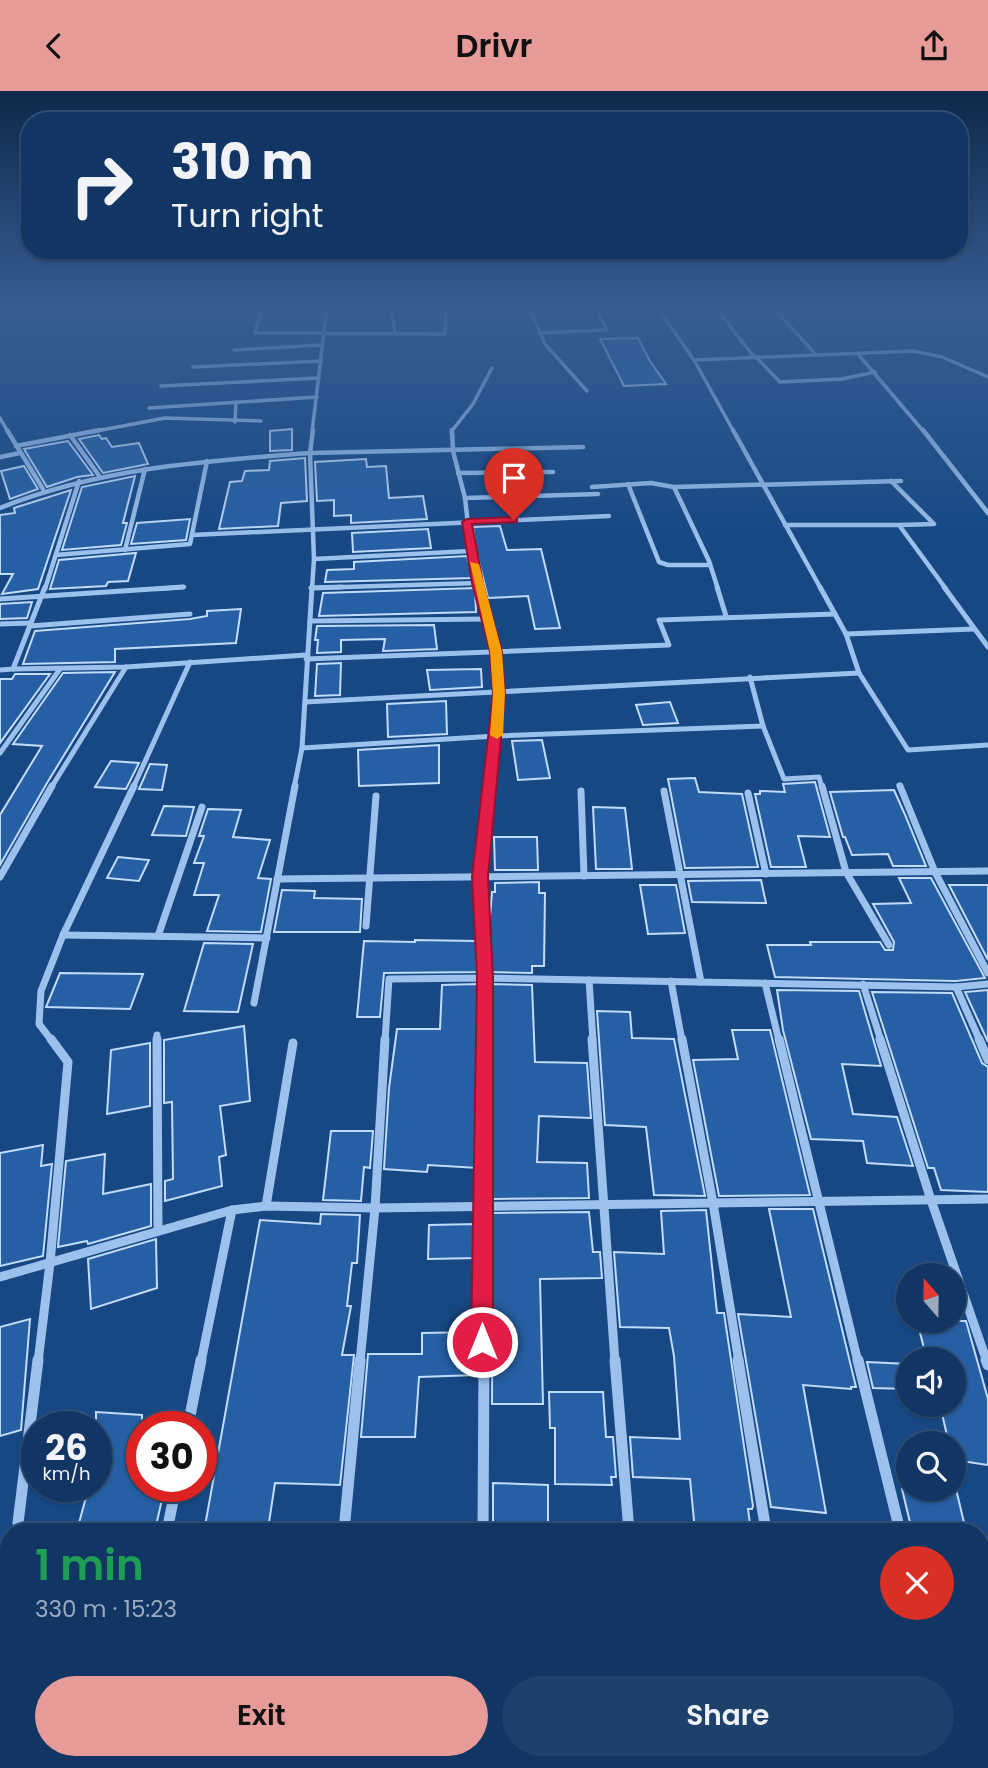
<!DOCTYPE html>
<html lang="en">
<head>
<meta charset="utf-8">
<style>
  :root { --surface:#113663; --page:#1e416c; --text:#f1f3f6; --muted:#9cabbe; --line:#305078; --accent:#e69b98 }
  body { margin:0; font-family:Poppins,sans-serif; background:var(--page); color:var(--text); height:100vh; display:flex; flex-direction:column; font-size:26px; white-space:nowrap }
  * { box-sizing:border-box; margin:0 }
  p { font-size:23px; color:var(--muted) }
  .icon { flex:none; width:38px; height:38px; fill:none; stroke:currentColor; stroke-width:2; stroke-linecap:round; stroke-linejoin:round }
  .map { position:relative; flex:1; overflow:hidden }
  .sheet { position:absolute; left:0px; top:1432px; width:989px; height:247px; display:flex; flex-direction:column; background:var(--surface); border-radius:28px 28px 0 0; box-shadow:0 2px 5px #0004,0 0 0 2px var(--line) }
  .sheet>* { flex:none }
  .top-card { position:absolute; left:21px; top:21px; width:947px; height:147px; border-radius:28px; box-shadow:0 2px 5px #0004,0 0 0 2px var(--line); background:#113663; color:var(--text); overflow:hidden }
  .needle { width:46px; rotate:340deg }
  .tools { position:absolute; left:896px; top:1172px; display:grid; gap:14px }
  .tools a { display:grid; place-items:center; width:70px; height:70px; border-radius:50%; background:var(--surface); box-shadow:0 2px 5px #0004,0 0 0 2px var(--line); font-size:35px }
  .speed { position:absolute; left:21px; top:1320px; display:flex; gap:14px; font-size:35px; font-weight:700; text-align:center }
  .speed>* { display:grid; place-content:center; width:91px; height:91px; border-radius:50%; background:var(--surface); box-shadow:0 2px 5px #0004,0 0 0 2px var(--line); line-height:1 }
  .speed small { font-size:18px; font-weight:400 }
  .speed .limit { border:10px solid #d22; background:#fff; color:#111 }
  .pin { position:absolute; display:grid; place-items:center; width:60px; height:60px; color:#fff; margin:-72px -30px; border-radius:50% 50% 50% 0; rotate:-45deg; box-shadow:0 0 7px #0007 }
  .pin .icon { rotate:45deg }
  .me { position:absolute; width:77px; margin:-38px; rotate:0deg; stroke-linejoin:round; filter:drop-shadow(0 0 5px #0008) }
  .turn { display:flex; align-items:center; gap:24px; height:147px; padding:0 35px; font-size:32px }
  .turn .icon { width:91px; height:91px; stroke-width:2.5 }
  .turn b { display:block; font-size:49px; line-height:60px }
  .round { display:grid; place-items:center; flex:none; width:74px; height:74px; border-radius:37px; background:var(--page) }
  .summary { display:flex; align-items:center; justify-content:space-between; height:119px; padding:0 35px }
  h1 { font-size:42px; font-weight:600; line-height:52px; color:#1e9e55 }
  .cta { display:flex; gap:14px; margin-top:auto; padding:14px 35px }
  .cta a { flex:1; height:80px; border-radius:42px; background:var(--accent); color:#111; font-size:28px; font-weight:600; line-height:80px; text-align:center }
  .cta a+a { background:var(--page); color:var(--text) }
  header { display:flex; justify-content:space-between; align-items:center; height:91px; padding:0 35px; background:var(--accent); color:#111; font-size:32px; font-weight:600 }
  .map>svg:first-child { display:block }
  .building { fill:#265fa3; stroke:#c1dbf9; stroke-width:2 }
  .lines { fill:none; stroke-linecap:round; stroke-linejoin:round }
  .minor-far5 { stroke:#9cc1ed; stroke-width:3.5 }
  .minor-far4 { stroke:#9cc1ed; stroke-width:4.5 }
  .minor-far3 { stroke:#9cc1ed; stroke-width:5 }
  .minor-far2 { stroke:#9cc1ed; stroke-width:7 }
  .minor-far1 { stroke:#9cc1ed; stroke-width:9 }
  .minor { stroke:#9cc1ed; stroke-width:11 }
  .route { fill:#e11d48; stroke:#92132f; stroke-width:2 }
  .slow { fill:#f59e0b }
</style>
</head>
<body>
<header><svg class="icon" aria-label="back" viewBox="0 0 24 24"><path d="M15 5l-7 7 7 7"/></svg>Drivr<svg class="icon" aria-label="share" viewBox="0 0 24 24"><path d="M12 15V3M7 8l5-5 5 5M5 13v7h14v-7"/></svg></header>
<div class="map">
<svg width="988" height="1677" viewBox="0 0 988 1677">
  <rect width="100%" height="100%" fill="#174884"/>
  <g class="building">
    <path d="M638,247L650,270L666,293L624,295L600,248Z"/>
    <path d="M292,338V359L270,360V340Z"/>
    <path d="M99,344L102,348L106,347L112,356L139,352L148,373L103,382L79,348Z"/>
    <path d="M68,350L93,384L77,386L47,396L24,358Z"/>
    <path d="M305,367L307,410L281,412L278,435L219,438L230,391L242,390L245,380L269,379L270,370Z"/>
    <path d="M366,368L367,376L386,375L389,407L423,405L427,428L351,432V424L334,425V409L317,410L315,371Z"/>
    <path d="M24,375L38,398L10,408L1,380Z"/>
    <path d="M135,385L123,432H127L121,454L62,459L82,396Z"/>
    <path d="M71,399L38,498L2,503L13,483H0V424L15,422L14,417Z"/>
    <path d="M190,428L186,449L131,453L137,432Z"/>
    <path d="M500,435L507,459L541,458L560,537L535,538L528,505L488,507L476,459L473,436Z"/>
    <path d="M428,438L431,457L353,461L352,442Z"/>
    <path d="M136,462L128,490L108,491L106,495L50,498L59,469Z"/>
    <path d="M467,465L473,487L325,491L327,479L354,478V471Z"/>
    <path d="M475,497L476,521L319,525L323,502Z"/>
    <path d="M32,511L27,527L0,528V513Z"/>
    <path d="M241,518L236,552L115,558V571L23,573L35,540L190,528L207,525V520Z"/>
    <path d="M434,534L437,558L383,560L385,548L341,549V561L317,562L318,549H315L317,535Z"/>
    <path d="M341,572L340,604L315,605L317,573Z"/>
    <path d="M481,578L482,596L430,599L427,579Z"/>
    <path d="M115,581L47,692L0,774V724L42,655L13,653L63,582Z"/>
    <path d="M15,583H50L0,652V588H12Z"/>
    <path d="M446,610L447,643L388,646L387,613Z"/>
    <path d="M670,611L678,632L643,634L636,614Z"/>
    <path d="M542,649L550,687L518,689L512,650Z"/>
    <path d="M439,654V692L359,695L358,659Z"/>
    <path d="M111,670L139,672L126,698L95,696Z"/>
    <path d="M150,673L167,674L162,699L139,698Z"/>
    <path d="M695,687L699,701L742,703L758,776L685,777L668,688Z"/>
    <path d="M815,691L830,746L798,745L806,776H771L755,703H760V700L785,701L783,693Z"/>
    <path d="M894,699L906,726L926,775H893L888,763L852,764L845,746H843L830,701Z"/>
    <path d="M164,715L194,716L186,745L152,744Z"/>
    <path d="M593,716L625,717L632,778H596Z"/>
    <path d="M208,718L241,719L233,746L270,749L258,787L271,788L261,841L207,840L219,804H194L204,772H194L204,745H199Z"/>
    <path d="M494,746H537L538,779H495Z"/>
    <path d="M118,766L149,769L139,790L107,787Z"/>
    <path d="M899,787H931L985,887L956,890L775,886L767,854H811L810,851H880L885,859H893L894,851L873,813L911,812Z"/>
    <path d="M761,789L766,812L692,811L688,790Z"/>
    <path d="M539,791V802H545L544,875H532V882L489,881L488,851L492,801H495V792Z"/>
    <path d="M640,794H676L685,842L648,843Z"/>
    <path d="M949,794H988V869Z"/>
    <path d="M282,799L315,800L314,807L362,808L360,841H274Z"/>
    <path d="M415,849L476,850L477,881L384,882L380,926H357L364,850L415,851Z"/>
    <path d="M204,852L253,853L238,921L184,920Z"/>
    <path d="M60,882L143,883L130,918L46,916Z"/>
    <path d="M477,893L478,1077L428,1074L427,1081L384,1078L389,997L397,938H440L442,894Z"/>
    <path d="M489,893L532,894L535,971L587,972L591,1027L539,1025L537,1071L587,1072L589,1107L493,1108Z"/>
    <path d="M777,899L859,900L881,975L842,973L853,1023L897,1026L913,1075L867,1072L863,1050L811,1048L783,939Z"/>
    <path d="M988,899V951L965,901Z"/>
    <path d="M872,901L952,902L982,972L988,976V1101L941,1099L934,1077H928Z"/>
    <path d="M597,920L630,921L632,947L674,948L705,1105L654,1104L646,1036L605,1034Z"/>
    <path d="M244,935L250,1010L220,1015L226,1064L219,1066L222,1095L165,1110V1090L173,1088L172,1011L164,1012V949Z"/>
    <path d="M732,939H770L810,1104L719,1105L693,969L738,968Z"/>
    <path d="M150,952V1015L107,1023L111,959Z"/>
    <path d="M331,1040H373L370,1077L364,1076L361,1110L323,1109Z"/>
    <path d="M43,1054L41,1075L52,1073L43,1165L0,1175V1062Z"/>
    <path d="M105,1063L103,1103L151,1093V1135L88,1153L87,1150L58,1156L66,1070Z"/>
    <path d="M769,1118H813L856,1296H851V1298L803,1294L826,1422L771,1416L738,1223L791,1226Z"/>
    <path d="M706,1119L717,1222H724L753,1415L752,1418H748L751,1440H695L690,1388L633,1386L630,1346L680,1348L674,1265L669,1237L620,1236L614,1161L664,1163L661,1120Z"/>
    <path d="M589,1121L593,1161H600L602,1187L540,1188L543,1313H492L493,1122Z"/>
    <path d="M321,1123L360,1124L357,1172H352L347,1215H351L342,1264H354L340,1394L275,1392L268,1438L205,1435L260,1129L320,1133Z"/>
    <path d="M477,1133V1167L428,1168L429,1134Z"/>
    <path d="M156,1148L157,1197L91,1218L88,1168Z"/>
    <path d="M30,1228L21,1339L0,1345V1236Z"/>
    <path d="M917,1230H966L988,1308V1374L954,1369V1353H949L940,1314H954V1269H927Z"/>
    <path d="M477,1241L476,1284L419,1286L415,1346H361L368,1263H422V1242Z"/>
    <path d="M867,1271L908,1273V1298L873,1297Z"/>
    <path d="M549,1301H603L606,1346H613L616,1386H611L612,1394L555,1393V1337H550Z"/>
    <path d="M96,1321L142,1324V1395H165L156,1435L79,1432L89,1395H96Z"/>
    <path d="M493,1392L548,1394V1432L493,1431Z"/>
    <path d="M902,1398H956L966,1440H912Z"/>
  </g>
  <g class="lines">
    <g class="minor-far5">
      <path d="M262,216L255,242L445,243L446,216"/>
      <path d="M391,216L395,242"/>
      <path d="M529,216L545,253L587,300"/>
      <path d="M657,216L694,269L734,341"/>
      <path d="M715,216L755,267"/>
      <path d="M773,216L816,264"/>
      <path d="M539,242L607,239L595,216"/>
      <path d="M234,259L322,254"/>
      <path d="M858,263L924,341"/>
      <path d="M757,267L780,291L842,288L875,281"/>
      <path d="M694,269L913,260L942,266L988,286"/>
      <path d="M193,276L321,270"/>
      <path d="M161,295L319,287"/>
      <path d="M149,317L317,306"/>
      <path d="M0,327L8,341"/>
      <path d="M235,331L236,311"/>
      <path d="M91,341L165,327L261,330"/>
      <path d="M312,341L327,216"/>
      <path d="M451,341L473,313L492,277"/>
    </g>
    <g class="minor-far4">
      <path d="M7,339L43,398"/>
      <path d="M313,339L310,362L583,356"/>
      <path d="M452,339L453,360L465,407L471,460L480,498"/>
      <path d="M733,339L821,498"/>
      <path d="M923,339L988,422"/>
      <path d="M70,344L100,386"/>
      <path d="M16,355L100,339"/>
      <path d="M0,366L20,362"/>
      <path d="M458,382L553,381"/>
      <path d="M891,390L934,433L899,434L946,498"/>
      <path d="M628,393L659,471L668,474H710"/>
      <path d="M592,396L651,392L674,396L901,390"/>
      <path d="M674,396L709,470L718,498"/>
      <path d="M465,407L598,403"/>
      <path d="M0,417C100,377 204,370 310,362L314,468L312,498"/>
      <path d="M785,434H899"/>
      <path d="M192,444L609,425"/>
      <path d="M125,459L145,378"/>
      <path d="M56,464L190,453L207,370"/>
      <path d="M314,468L471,460"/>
      <path d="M311,497L478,492"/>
      <path d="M45,498L79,390"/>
      <path d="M156,498L184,496"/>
    </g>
    <g class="minor-far3">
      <path d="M480,496L496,561L499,603L489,697"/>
      <path d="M717,496L726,525"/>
      <path d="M820,496L846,543L859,582L908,659L988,654"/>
      <path d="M944,496L988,556"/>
      <path d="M311,497L342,496"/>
      <path d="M0,508L183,496"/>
      <path d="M310,530L489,528"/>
      <path d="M0,533L31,532"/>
      <path d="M30,535L190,523"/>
      <path d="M846,543L974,538"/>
      <path d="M306,568L669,554L659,529L835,523"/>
      <path d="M13,578L126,576L306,564"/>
      <path d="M0,579L13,578L45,496"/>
      <path d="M750,586L763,635L784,688L819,686L822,697"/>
      <path d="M305,611L859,582"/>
      <path d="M302,657L496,645L763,635"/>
      <path d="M0,662L60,578"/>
      <path d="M899,694L900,697"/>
      <path d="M51,697L126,576"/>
      <path d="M133,697L190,571"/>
      <path d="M294,697L302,657L312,496"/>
    </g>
    <g class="minor-far2">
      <path d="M822,695L846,781L889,854"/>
      <path d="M900,695L935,781L988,882"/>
      <path d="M581,700L584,785"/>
      <path d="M664,700L701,891"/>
      <path d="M748,702L766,783"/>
      <path d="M0,786L52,695"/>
      <path d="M277,788L988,780"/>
      <path d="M366,835L376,705"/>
      <path d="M63,844L267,847"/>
      <path d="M158,845L202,716"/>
      <path d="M589,889L593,950"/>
      <path d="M671,890L682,950"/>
      <path d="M765,892L779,950"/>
      <path d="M863,893L881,950"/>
      <path d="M956,896L980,950"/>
      <path d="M254,912L295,695"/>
      <path d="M157,944V950"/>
      <path d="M52,950L39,933L41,900L63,844L134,695"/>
      <path d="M385,950L389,888L485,887L956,896L988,893"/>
      <path d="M485,950L480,786L489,695"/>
    </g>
    <g class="minor-far1">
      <path d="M157,948L158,1140"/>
      <path d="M592,948L615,1271"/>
      <path d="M682,948L713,1112L739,1271"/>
      <path d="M779,948L858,1271"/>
      <path d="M880,948L931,1109L987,1271"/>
      <path d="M979,948L988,969"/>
      <path d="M266,1115L293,952"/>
      <path d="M0,1186L232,1119L266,1115L375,1117L988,1108"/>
      <path d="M38,1271L50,1172L68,971L51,948"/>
      <path d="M201,1271L232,1119"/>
      <path d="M360,1271L375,1117L385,948"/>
      <path d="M484,1271L485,948"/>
    </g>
    <g class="minor">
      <path d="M615,1269L629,1440"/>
      <path d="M738,1269L766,1440"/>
      <path d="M858,1269L900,1440"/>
      <path d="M986,1269L988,1274"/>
      <path d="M188,1335L201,1269"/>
      <path d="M18,1432L38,1269"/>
      <path d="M167,1440L176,1395"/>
      <path d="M344,1440L360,1269"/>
      <path d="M483,1440L484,1269"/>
      <path d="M980,1650L988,1648"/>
      <path d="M483,1670V1677"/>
      <path d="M648,1670L649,1677"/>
      <path d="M796,1670L797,1674L832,1670"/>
      <path d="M956,1670L958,1677"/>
      <path d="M119,1677L120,1670"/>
      <path d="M321,1677L322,1670"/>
    </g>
  </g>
  <linearGradient id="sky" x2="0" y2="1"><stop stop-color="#0d2849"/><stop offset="0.48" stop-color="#365e94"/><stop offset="1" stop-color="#365e94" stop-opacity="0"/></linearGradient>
  <rect width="988" height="451" fill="url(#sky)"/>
  <path class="route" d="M514,426L517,427V431L472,433L483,492L502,561L505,603L488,786L493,887V1251L490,1259L482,1262L475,1259L471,1251L477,887L472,786L493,603L490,561L472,492L462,431L467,428Z"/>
  <path class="slow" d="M470,471L479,473L502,561L505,603L503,644L497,648L490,644L493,603L490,561Z"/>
</svg>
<div class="tools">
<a><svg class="needle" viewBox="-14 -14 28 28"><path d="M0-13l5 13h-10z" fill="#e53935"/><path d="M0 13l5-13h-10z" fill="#9cabbe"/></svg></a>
<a><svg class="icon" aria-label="sound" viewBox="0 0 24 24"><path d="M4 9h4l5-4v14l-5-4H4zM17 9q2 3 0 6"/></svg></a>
<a><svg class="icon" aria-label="search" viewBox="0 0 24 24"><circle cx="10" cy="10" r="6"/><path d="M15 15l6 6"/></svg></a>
</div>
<div class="speed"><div>26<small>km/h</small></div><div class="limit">30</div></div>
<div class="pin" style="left:514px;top:429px;background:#d93025"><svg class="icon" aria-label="arrive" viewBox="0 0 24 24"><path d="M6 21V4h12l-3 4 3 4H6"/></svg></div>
<svg class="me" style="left:482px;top:1251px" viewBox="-20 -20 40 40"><circle r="17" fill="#e11d48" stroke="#fff" stroke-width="3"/><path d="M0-11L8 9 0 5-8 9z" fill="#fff"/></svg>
<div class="top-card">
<div class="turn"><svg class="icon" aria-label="right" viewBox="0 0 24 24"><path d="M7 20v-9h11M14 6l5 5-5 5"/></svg><div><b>310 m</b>Turn right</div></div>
</div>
<section class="sheet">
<div class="summary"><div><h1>1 min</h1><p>330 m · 15:23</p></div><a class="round" style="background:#d93025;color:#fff"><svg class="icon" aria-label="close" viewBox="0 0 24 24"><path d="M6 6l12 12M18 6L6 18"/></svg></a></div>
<div class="cta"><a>Exit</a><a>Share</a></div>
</section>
</div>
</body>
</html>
